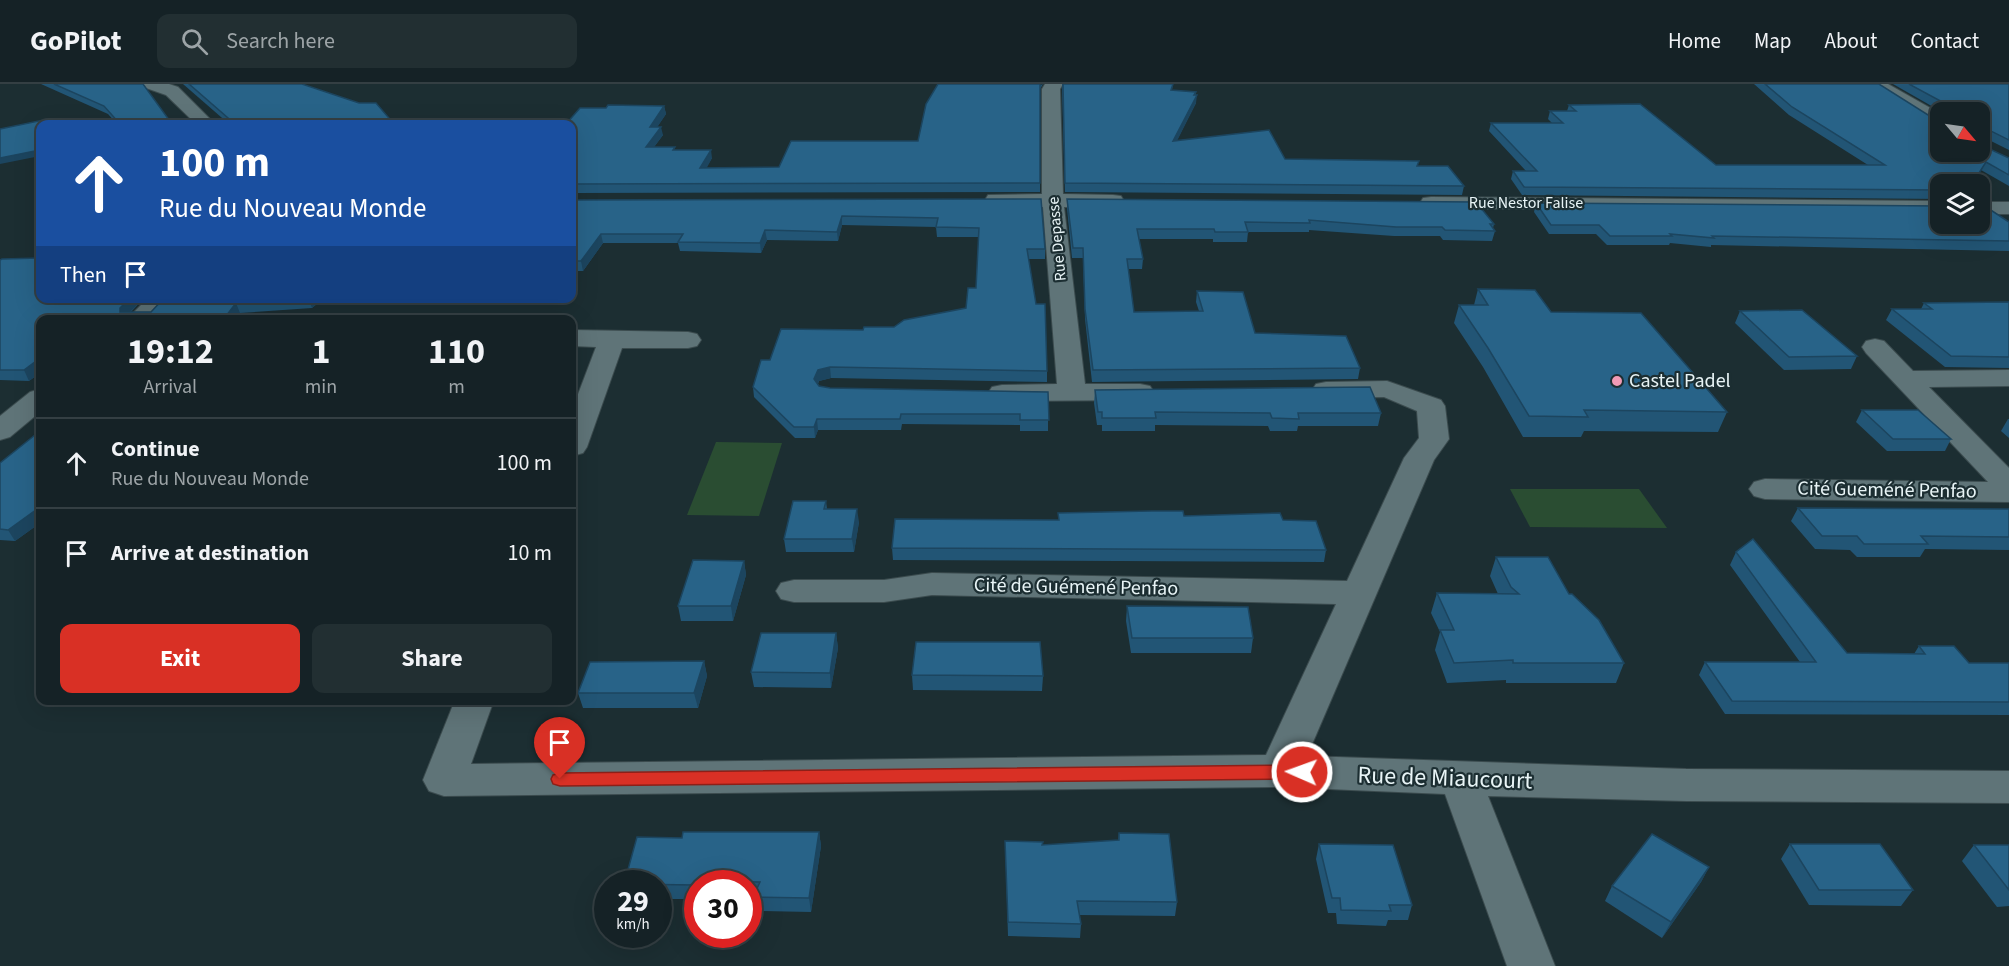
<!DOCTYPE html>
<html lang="en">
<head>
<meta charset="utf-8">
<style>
  :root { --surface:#152226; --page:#222f32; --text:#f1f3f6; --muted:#9da4a7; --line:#343f43; --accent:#d93025 }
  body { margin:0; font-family:"Source Sans 3",sans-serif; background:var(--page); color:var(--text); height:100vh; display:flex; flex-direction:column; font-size:22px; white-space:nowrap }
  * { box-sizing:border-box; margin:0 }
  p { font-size:20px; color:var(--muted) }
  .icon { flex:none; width:33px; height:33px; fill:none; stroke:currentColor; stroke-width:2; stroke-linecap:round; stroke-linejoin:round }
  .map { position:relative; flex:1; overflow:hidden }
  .side { position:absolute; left:36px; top:231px; width:540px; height:390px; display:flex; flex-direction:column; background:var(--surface); border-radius:12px; box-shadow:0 6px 24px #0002,0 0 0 2px var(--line) }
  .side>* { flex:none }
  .banner { position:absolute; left:36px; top:36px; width:540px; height:183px; border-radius:12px; box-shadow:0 6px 24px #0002,0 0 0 2px var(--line); background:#1a4fa0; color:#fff; overflow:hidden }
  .needle { width:39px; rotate:119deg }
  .fabs { position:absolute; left:1930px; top:18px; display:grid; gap:12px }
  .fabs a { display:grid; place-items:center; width:60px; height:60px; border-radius:12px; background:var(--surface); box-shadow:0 6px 24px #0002,0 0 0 2px var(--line); font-size:30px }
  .speed { position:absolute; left:594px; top:786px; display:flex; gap:12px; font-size:30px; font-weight:700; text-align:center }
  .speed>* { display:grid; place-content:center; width:78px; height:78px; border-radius:50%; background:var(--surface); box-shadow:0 6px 24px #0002,0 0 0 2px var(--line); line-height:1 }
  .speed small { font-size:15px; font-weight:400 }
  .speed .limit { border:9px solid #d22; background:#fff; color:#111 }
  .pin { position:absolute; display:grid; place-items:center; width:51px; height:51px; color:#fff; margin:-62px -26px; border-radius:50% 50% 50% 0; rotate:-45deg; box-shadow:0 0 6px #0007 }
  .pin .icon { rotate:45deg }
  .me { position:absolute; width:66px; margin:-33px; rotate:272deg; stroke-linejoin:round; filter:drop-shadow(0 0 4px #0008) }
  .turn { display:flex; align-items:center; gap:21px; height:126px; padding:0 24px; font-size:27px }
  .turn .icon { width:78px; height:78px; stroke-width:2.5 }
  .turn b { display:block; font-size:42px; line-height:51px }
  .then { display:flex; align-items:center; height:57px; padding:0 24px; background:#0003; gap:12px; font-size:22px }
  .eta { display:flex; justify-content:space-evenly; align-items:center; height:102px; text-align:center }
  .eta b { font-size:36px; font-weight:700; line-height:42px }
  .primary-button { display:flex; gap:12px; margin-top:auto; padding:12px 24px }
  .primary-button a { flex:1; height:69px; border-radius:12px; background:var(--accent); color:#fff; font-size:24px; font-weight:700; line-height:69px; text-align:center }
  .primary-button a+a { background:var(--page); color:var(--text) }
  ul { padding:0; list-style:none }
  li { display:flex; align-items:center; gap:18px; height:90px; padding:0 24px; border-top:2px solid var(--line) }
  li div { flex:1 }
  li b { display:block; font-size:22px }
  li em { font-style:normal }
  header { display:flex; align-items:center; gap:36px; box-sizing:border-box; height:84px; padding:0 30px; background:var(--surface); border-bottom:2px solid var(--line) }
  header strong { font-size:28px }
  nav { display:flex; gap:33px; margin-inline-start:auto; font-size:21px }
  .search { width:420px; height:54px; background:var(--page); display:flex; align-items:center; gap:15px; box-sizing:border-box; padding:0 21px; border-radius:12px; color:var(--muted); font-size:22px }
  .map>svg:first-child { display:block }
  .green { fill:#2a4d32 }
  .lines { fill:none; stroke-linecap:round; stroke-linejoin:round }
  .minor-casing { stroke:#3b4b4e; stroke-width:2 }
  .minor { fill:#5f7478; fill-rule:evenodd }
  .wall { fill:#225575 }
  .shaded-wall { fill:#1c455f }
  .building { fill:#286388; stroke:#1c455f; stroke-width:1.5 }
  .route { fill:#d93025; stroke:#8d1f18; stroke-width:1.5 }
  .poi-dot { fill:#f09ab5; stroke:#1c2e32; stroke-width:2 }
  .labels { text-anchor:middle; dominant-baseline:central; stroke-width:4.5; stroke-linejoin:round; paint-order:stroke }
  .far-street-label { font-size:16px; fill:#e8f4f6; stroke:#1c2e32 }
  .poi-label { font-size:20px; fill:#e8f4f6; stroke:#1c2e32; text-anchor:start }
  .street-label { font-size:20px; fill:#e8f4f6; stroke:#1c2e32 }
  .near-street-label { font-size:24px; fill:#e8f4f6; stroke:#1c2e32 }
</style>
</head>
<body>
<header>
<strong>GoPilot</strong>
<div class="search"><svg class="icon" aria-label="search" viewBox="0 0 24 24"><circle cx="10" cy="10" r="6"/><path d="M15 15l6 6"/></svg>Search here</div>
<nav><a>Home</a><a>Map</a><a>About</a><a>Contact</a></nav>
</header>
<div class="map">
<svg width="2009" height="882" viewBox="0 0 2009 882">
  <rect width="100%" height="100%" fill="#1c2e32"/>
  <g class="green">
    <path d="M716,358L782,359L759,432L687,431Z"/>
    <path d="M1510,405H1639L1667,444L1530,443Z"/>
  </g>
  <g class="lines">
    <g class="minor-casing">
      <g id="minor">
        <path d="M143,0H169L178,3L215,40H196L166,11L146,4Z"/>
        <path d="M1045,0H1063L1060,5L1063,110L1113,111L1121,112L1124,117L1121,122L1113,123H1064L1085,300H1140L1150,302L1154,308L1150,314L1140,316L1002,317L992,315L988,309L992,303L1002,301L1057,300L1043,123L996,122L988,121L985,116L988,111L1042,110V5Z"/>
        <path d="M1867,0H1888L1941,30V44L1934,42Z"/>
        <path d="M1431,113L1941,117V129L1423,124L1420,119L1423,114Z"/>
        <rect x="1980" y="118" width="29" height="12"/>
        <path d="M148,214H176L154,236H126Z"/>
        <path d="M572,246L688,248L697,250L701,256L697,262L688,264H622L587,363L583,369L572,372V326L596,263L572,262Z"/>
        <path d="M1875,255L1884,257L1913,287L2009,286V302L1929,303L2009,384V418L1765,415L1754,412L1749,405L1754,398L1765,395L1988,398L1866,269L1862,263L1866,257Z"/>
        <path d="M1387,297L1441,316L1445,322L1449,355L1434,376L1307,672L1686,685L2009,687V719L1686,717L1488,712L1555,882H1507L1445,710L1280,703L444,712L429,707L423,696L455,616H494L471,680L1266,671L1336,520L932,511L884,518H794L781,515L776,507L781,499L794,496H884L932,489L1347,497L1404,374L1419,354L1417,327L1384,313L1326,314L1316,312L1312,306L1316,300L1326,298Z"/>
        <path d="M40,305V328L10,353L0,356V332L30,308Z"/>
      </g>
    </g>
    <use href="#minor" class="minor"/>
  </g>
  <g class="wall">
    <path d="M41,0H143L172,40H117L108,30Z"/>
    <path d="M183,0H302L394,40H229Z"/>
    <path d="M1043,0L1040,5V108L572,109V40L606,24L664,22L666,30L657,43L663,51L654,63L676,66L712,74L706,84L779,83L918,57Z"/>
    <path d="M1062,0H1173L1172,6L1196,8V19L1177,56L1285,75L1417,82L1464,102L1462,111L1065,108Z"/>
    <path d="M1754,0H1879L1941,68L1980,28H1942L1893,0H2009V66L1981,52V61L2009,74V102L1981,86L1941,100V115L1522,111L1511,95L1513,87H1526L1489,47L1491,39H1552L1548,35L1550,27H1567L1569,21L1716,81H1868L1789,31Z"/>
    <path d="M1041,115L1045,165V175H1028L1047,287V298L831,294L819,297L818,300L819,302L830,304L1048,308V347H1020V341L902,340L901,346H818L815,354H795L754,313L753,303L770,276L863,246L894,243L966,224L976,204L979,153H937L936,143L842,141L838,157L767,156L761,169L680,167L678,159H603L583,187H572V116Z"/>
    <path d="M1067,115L1494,140L1493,144L1495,147L1492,157L1443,156L1440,152H1394L1309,146V148H1248L1247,158H1213V155H1139L1143,175L1142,185H1128L1134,228L1199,227L1196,218L1197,207L1255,249L1360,284L1358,295L1092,298L1085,235L1083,174H1072L1067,124Z"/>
    <path d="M1536,119L2009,138V167L1711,161V163L1670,159L1669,161H1607L1596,150H1549L1534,128Z"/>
    <path d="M0,176L40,214H144L131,228H151L164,214H324L312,224L240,229L235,236H40V289L29,297L0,296Z"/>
    <path d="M1478,205L1551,228L1727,328L1718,348L1584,347L1581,353H1523L1483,283L1454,239L1459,221H1474Z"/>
    <path d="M2009,218V284L1945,283L1886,236L1892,225H1921L1924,219Z"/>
    <path d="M1740,227L1857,272L1851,285L1784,286L1735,239Z"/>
    <path d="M1095,306L1381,329L1378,342H1298L1297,347H1270L1268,342L1155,341V347H1102V341H1097L1094,319Z"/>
    <path d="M1862,326L1951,355L1945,367H1887L1856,338Z"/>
    <path d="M2008,335H2009V354L2001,347Z"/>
    <path d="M40,347V439L15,457L0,456V379Z"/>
    <path d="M826,417L827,425L859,438L854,468H786L784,455Z"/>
    <path d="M1798,424L2009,425V466L1925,465L1920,473H1857L1850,466L1815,465L1791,437Z"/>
    <path d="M1058,429L1184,432L1283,436L1326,466L1324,478L893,476L892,464L1058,436Z"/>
    <path d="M1736,468L1847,569L1914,570L1919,562L1969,579H2009V631L1725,630L1699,591L1705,578H1800L1730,481Z"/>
    <path d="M1496,473L1569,510L1624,579L1616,599H1506V596L1447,599L1435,566L1440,548L1431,529L1437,509L1498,510L1490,492Z"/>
    <path d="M744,477L746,491L733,537H681L678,522Z"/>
    <path d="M1127,522L1253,554L1251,569H1131L1126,537Z"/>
    <path d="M836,549L838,564L831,604L754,603L751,588Z"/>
    <path d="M704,577L707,592L698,624H583L578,609Z"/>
    <path d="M912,591L1043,592L1042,607L913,606Z"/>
    <path d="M819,748L821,762L811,828L756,827L753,812H748V800H698V815H658V800L682,754Z"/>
    <path d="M1119,749L1177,818L1175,832L1079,831L1081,840L1080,854L1008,852L1005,757L1043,761L1118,756Z"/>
    <path d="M1319,760L1412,821L1408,836H1388L1386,842L1337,840L1336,829H1328L1316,775Z"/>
    <path d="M1790,760L1913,806L1901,822L1809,821L1781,775Z"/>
    <path d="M1974,761H2009V822L1997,823L1962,777Z"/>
    <path d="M1709,783L1701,798L1662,854L1605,817L1612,802Z"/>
  </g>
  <g class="shaded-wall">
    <path d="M1196,8L1195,16L1197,11L1196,19L1173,65V57Z"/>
    <path d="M664,22L666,30L652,51L650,43Z"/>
    <path d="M661,43L663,51L648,71L646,63Z"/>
    <path d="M40,66V72L0,80V74Z"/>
    <path d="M711,66L712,74L702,93L700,84Z"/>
    <path d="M842,132V141L838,157L837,148Z"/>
    <path d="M765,146L767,156L761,169L760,159Z"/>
    <path d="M601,150L603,159L583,187L581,177Z"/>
    <path d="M130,214H144L124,234L120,228V224Z"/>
    <path d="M308,214H324L312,224Z"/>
    <path d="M236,219L240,229L235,236H223Z"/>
    <path d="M40,274V289L29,297L24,286Z"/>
    <path d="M830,283L831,294L819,297L815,305L814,295L818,286Z"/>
    <path d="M817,335L818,346L815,354L814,343Z"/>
    <path d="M40,423V439L15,457L8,446Z"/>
    <path d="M857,425L859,438L854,468L852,455Z"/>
    <path d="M744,477L746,491L733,537L731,522Z"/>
    <path d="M836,549L838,564L831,604L830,589Z"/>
    <path d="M704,577L707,592L698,624L694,609Z"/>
    <path d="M819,748L821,762L811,828L809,814Z"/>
    <path d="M1709,783L1701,798L1662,854L1671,838Z"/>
    <path d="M696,797L698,804V811L695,801Z"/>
  </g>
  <g class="building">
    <path d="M54,0H143L172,40H120L104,22Z"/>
    <path d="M189,0H302L359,19H376L394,40H235Z"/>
    <path d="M938,0H1040V99L572,100V40H566L580,24H606L608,21L664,22L650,43H661L646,63H675L673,66H711L700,84L779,83L791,57H918L926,20Z"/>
    <path d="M1063,0H1173L1171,6L1196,8L1194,11H1197L1173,57L1269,46L1285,75L1419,77L1417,82H1448L1464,102L1065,99Z"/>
    <path d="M1765,0H1879L1936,36L1941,37V68H1980V28H1946V20L1909,0H2009V56L1985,44L1982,46L1981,61L2009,74V91L1986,78L1972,100H1941V106L1524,103L1513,87H1537L1491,39H1563L1550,27H1576L1569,21L1640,20L1716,81H1885L1792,23Z"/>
    <path d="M48,35L51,40H40V66L0,74V45Z"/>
    <path d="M1041,115L1045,165H1027L1036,220H1045L1047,287L830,283L818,286L814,295L819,302L830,304L1048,308L1049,336H1020V330H901L900,335H817L814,343H794L753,303L761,276H770L781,245L863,246L864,243H894L904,236L966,224L968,204H976L979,144L936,143L938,134L842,132L837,148L765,146L760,159L678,158L683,150H601L581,177H572V116Z"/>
    <path d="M1067,115L1476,118L1494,140H1490L1495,147L1445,146L1442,143H1396L1309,136L1310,139L1245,138L1248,148H1215L1214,145H1137L1143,175H1127L1134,228L1203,227L1197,207L1243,208L1255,249L1346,252L1360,284L1093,286L1085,225L1083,164H1073Z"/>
    <path d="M1536,119L1941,122V140H1980V119L2009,138V157L1712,152L1714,154L1670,150L1672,152H1610L1599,141H1551Z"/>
    <path d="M40,174V214H130L120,224V228H151L164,214H308L236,219L223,236H40V274L24,286H0V176L2,175Z"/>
    <path d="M1478,205L1535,206L1551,228L1641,229L1727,328L1584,326L1588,333L1529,332L1488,264L1459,221H1488Z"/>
    <path d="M2009,218V273L1951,272L1892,225H1932L1924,219Z"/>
    <path d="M1802,226L1857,272L1789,273L1740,227Z"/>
    <path d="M1370,303L1381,329H1298L1299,335L1272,334L1270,329L1155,328L1156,334H1102V328H1098L1095,306Z"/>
    <path d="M1862,326H1918L1951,355H1893Z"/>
    <path d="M40,347V423L8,446L0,445V379Z"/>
    <path d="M793,417H826L824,425H857L852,455H784Z"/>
    <path d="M1798,424L2009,425V453L1921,452L1928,460H1864L1857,452H1822Z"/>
    <path d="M1151,427H1183L1184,432L1280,429L1283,436L1316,437L1326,466L892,464L895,435L1059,436L1058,429Z"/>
    <path d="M1753,455L1847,569L1925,570L1919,562H1954L1969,579H2009V618L1732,617L1705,578H1816L1736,468Z"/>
    <path d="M1496,473H1548L1569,510H1572L1599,536L1624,579H1513V576L1454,579L1440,546H1454L1437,509L1519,510L1511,503Z"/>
    <path d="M693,476L744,477L731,522H678Z"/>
    <path d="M1127,522L1248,523L1253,554H1132Z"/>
    <path d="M761,549H836L830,589L751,588Z"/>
    <path d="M916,558H1040L1043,592L912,591Z"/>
    <path d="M704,577L694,609H578L590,578Z"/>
    <path d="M683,748H819L809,814L753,813L760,798L696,797L695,801L624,800L637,753L682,754Z"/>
    <path d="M1119,749L1169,750L1177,818L1077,817L1081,840L1008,838L1005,757L1043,758L1042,761L1119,756Z"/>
    <path d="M1652,750L1709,783L1671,838L1612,802Z"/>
    <path d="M1319,760L1393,761L1412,821H1389L1391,827L1341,826L1340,814H1332Z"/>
    <path d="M1790,760H1880L1913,806H1819Z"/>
    <path d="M1974,761H2009V806Z"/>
  </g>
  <path class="route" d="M1302,681L1308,683L1311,688L1308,693L1302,695L560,702L553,700L551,695L553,691L560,689Z"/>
  <circle class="poi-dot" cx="1617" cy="297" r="6"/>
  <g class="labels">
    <g class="far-street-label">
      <text x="1526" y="119">Rue Nestor Falise</text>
      <text transform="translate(1057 155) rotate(-95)">Rue Depasse</text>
    </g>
    <g class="poi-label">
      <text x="1629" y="297">Castel Padel</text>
    </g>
    <g class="street-label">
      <text transform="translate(1887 406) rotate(1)">Cité Gueméné Penfao</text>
      <text transform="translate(1076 503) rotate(1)">Cité de Guémené Penfao</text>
    </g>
    <g class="near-street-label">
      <text transform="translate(1445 694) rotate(2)">Rue de Miaucourt</text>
    </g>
  </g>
</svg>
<div class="fabs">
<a><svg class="needle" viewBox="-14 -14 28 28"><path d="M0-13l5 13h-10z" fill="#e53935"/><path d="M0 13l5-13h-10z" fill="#9da4a7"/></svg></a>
<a><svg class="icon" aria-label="layers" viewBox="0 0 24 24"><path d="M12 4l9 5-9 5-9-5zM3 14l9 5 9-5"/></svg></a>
</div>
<div class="speed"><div>29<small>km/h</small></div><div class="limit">30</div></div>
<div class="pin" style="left:560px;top:695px;background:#d93025"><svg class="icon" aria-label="arrive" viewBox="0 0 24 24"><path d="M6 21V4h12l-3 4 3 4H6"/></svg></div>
<svg class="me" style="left:1302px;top:688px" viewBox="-20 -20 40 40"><circle r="17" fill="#d93025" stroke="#fff" stroke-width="3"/><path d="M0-11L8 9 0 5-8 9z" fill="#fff"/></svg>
<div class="banner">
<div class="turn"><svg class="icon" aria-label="ahead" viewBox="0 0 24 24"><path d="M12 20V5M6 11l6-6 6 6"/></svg><div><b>100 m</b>Rue du Nouveau Monde</div></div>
<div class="then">Then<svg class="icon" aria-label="arrive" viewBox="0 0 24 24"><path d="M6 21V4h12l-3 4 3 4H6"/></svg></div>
</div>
<section class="side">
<div class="eta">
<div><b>19:12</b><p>Arrival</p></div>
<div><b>1</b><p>min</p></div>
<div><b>110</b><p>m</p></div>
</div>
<ul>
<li><svg class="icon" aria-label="ahead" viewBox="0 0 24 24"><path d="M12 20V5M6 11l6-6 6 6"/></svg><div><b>Continue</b><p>Rue du Nouveau Monde</p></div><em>100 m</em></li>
<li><svg class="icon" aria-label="arrive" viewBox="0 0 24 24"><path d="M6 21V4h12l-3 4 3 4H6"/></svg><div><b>Arrive at destination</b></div><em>10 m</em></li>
</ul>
<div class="primary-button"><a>Exit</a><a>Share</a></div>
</section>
</div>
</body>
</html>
